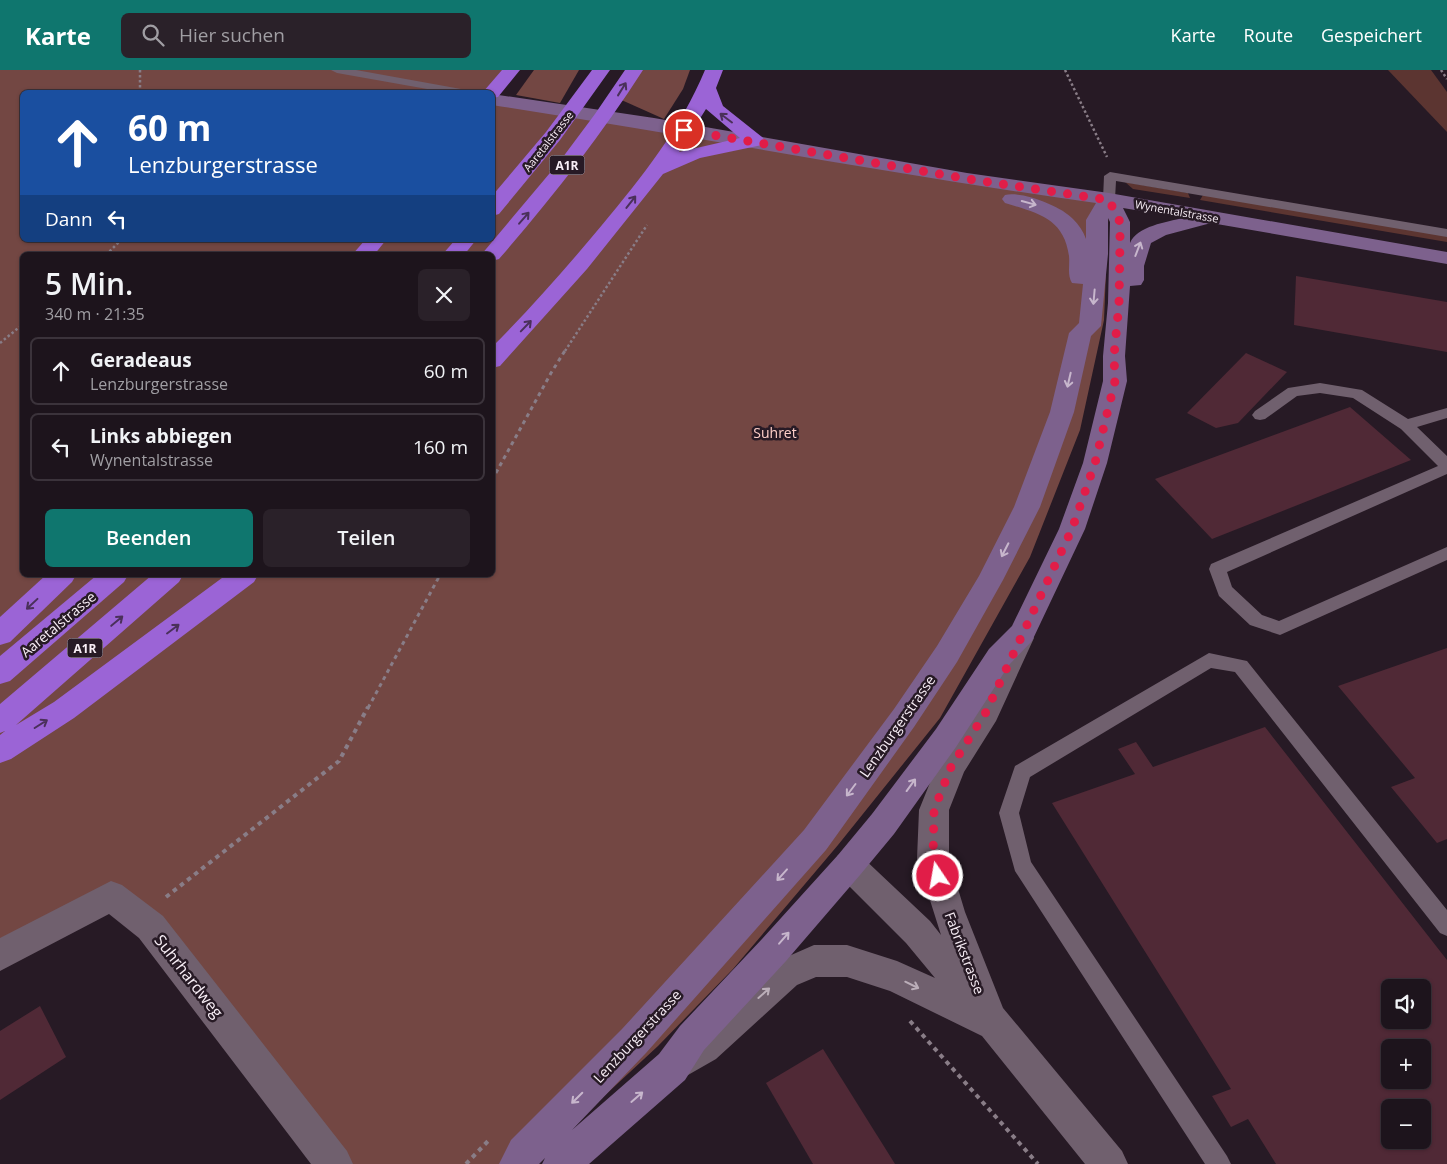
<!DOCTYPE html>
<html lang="de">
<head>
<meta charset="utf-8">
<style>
  :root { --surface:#1d141c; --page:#2a2129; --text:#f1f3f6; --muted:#a09ea3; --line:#3b333b; --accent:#0f766e }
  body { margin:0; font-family:"Open Sans",sans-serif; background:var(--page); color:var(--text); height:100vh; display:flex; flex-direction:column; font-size:19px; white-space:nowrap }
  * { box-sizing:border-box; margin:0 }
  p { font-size:16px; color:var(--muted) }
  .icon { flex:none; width:28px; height:28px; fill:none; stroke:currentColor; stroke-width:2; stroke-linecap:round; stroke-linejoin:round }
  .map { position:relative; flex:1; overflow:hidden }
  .panel { position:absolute; left:20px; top:182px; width:475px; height:325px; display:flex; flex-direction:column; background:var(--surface); border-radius:8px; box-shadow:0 1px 4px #0004,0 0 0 1px var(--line) }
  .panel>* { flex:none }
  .banner { position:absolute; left:20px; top:20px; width:475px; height:152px; border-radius:8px; box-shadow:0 1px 4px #0004,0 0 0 1px var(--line); background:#1a4fa0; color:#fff; overflow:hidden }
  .tools { position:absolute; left:1381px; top:909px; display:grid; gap:10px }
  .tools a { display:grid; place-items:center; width:50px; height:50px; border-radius:8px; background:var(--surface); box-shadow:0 1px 4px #0004,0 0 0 1px var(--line); font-size:25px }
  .pin { position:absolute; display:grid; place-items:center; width:42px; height:42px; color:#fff; margin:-21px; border:2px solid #fff; border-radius:50%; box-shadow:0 1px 5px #0007 }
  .me { position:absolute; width:55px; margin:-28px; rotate:348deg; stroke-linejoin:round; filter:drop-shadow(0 0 4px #0008) }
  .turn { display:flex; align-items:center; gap:18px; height:105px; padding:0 25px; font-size:22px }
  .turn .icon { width:65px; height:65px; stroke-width:2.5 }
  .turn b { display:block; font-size:35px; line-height:42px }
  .then { display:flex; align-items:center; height:48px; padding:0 25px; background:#0003; gap:10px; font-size:19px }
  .round { display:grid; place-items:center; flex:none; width:52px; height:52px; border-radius:8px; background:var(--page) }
  .head { display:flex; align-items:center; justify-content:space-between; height:85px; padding:0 25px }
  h1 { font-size:30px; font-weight:600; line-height:38px }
  .primary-button { display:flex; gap:10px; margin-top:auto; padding:10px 25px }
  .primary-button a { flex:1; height:58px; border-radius:8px; background:var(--accent); color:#fff; font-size:20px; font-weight:600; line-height:58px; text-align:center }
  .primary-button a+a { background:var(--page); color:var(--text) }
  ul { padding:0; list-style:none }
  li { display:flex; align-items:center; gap:15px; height:68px; margin:0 10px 8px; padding:0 15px; border:2px solid var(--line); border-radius:8px }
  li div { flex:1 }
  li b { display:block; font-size:19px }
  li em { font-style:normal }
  header { display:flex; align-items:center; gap:30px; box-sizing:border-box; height:70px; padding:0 25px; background:var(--accent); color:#fff }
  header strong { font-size:24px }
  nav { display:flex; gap:28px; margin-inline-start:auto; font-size:18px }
  .search { width:350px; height:45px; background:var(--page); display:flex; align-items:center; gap:12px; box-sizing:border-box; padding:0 18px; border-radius:8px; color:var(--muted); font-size:19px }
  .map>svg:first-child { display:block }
  .green { fill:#5c3531 }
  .forest { fill:#734743; fill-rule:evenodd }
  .building { fill:#502936; fill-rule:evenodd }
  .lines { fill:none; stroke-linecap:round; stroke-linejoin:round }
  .path-far2 { stroke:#897d87; stroke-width:2.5; stroke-dasharray:2.5 2.5; stroke-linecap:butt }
  .path-far1 { stroke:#897d87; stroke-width:3; stroke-dasharray:4 4; stroke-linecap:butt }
  .path { stroke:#897d87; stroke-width:4; stroke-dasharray:4.5 4.5; stroke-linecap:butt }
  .lane { fill:#70606e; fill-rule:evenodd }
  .street { fill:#70606e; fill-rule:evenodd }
  .secondary { fill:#7d618d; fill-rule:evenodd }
  .highway { fill:#9b64d6; fill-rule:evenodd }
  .oneway { stroke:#4a305a }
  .oneway2 { stroke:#c7b6cc }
  .oneway3 { stroke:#bbaeb9 }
  .route { stroke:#e11d48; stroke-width:9; stroke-dasharray:0 16.2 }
  .labels { text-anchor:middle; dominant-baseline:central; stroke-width:5; stroke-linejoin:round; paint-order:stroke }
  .far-street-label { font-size:11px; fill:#f8eef6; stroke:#271a25 }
  .shield { fill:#271a25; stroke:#b9aeb7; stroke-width:1 }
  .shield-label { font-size:12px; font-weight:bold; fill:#f8eef6 }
  .park-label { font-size:14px; fill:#fecfc9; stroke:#271a25 }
  .street-label { font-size:14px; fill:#f8eef6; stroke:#271a25 }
  .near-street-label { font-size:16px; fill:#f8eef6; stroke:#271a25 }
</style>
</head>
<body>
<header>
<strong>Karte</strong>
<div class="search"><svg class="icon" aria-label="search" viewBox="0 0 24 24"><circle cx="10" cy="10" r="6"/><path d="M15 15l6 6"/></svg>Hier suchen</div>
<nav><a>Karte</a><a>Route</a><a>Gespeichert</a></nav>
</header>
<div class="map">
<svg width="1447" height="1094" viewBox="0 0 1447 1094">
  <rect width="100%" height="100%" fill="#271a25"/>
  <g class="green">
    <path d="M1388,0H1431L1447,22V62Z"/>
    <path d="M1125,112L1188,123L1190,128L1133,119Z"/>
    <path d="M1203,125L1447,165V172L1200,130Z"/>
  </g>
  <g class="forest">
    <path d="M0,0H511L492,22H22V170H492L493,29L1109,129L1104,250L1080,360L1030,487L940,648L838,775L733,899L658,976L531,1094H334L112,826L0,885ZM22,185H492V505H22Z"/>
    <path d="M534,0H579L560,33L516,25Z"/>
    <path d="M634,0H690L683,19L664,49L617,28Z"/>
  </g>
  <g class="building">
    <path d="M1296,206L1447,232V282L1294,255Z"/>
    <path d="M1246,283L1287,302L1238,353L1216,358L1187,343Z"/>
    <path d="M1350,337L1411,390L1212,469L1155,409Z"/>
    <path d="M1447,578V769L1437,773L1391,717L1415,708L1338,616Z"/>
    <path d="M1265,657L1447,890V1094H1276L1248,1049L1231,1057L1212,1026L1231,1019L1052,733L1135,704L1118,679L1136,672L1153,697ZM1390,918H1422V950H1390ZM1390,978H1422V1010H1390ZM1390,1038H1422V1070H1390Z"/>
    <path d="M40,936L66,987L0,1030V961Z"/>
    <path d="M823,979L895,1094H813L766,1013Z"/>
  </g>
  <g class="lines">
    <g class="path-far2">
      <path d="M140,0V22"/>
      <path d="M1065,0L1107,87"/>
      <path d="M1441,0L1447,9"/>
      <path d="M106,185L121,170"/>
      <path d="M0,273L22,255"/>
      <path d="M565,281L647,155"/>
    </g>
    <g class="path-far1">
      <path d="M492,410L551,303L566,279"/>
      <path d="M368,638L440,505"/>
    </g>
    <g class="path">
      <path d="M166,827L339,691L368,637"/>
      <path d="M910,951L1038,1094"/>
      <path d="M466,1094L489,1070"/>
    </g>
    <g class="lane">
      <path d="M331,0H356L461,19L467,22H444L337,3Z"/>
      <path d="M1110,102L1447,159V167L1116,111L1115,129L1109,133L1103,129L1104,106Z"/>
      <path d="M1320,313L1362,320L1408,349L1447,338V348L1417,357L1447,386V404L1227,502L1232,517L1262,545L1279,551L1447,477V490L1280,565L1250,555L1219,526L1209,499L1211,494L1438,396L1401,359L1353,328L1320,323L1297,326L1265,349L1260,350L1255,349L1252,345L1255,341L1288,318Z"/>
      <path d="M1209,583L1247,591L1447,840V866L1440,863L1235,602L1211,598L1030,707L1019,743L1031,792L1227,1086L1231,1094H1205L1015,801L999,743L1015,696Z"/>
    </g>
    <g class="street">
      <path d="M1020,557L1030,560L1034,568L996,651L964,702L949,740V789L965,842L1003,938L1122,1081L1128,1094H1085L982,966L890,921L847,907H816L797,915L716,989L688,1005L676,999L670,987L676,975L692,965L773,893L814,875H847L897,891L935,908L906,873L838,805L833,795L838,785L849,781L860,785L930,851L941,865L917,789L919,740L940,688L975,635L1010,560Z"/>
      <path d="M111,811L122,815L163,846L347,1081L353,1094H311L139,868L109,844L0,901V868Z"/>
    </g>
    <path class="secondary" d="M492,24L654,48L967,103L1109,123L1447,182V194L1211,153L1166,165L1151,173L1144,196V210L1141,215L1130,216L1125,286L1127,311L1107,393L1085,459L1032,571L1009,595L956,677L894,764L860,805L786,891L704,980L685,1010L589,1094H542L545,1088L539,1094H499L511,1070L622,959L804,760L894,639L937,576L979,506L1014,437L1050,342L1069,263L1079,253L1083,214L1072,213C1067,205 1070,195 1069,186C1064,148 1037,143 1005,133L1002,129L1005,125C1022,121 1061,136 1073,149C1079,155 1083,161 1086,169V150L1096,133C894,105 694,66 492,35ZM1123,138L1183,148C1167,152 1137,156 1130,173V152ZM1108,148L1110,152L1108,233L1103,286V311L1083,393L1059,459L1012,556L989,579L936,659L872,744L838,785L762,869L680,956L659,984L572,1060L646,983L826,780L914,657L957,592L1003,510L1040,437L1074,342L1091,266L1101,256L1108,184Z"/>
    <g class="highway">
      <path d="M502,0H520L498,27L492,28V22H483Z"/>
      <path d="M592,0H610L560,70L499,144L492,146V126L546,62Z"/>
      <path d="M625,0H643C600,67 551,129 499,189L492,191V185H481L560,91L595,44Z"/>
      <path d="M705,0H723L716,18L723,36L762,67L765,71L762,75L700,88L663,104L587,199L500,296L492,298V277C531,238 567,197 602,155C642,107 681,58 705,0ZM706,39L740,68L679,82Z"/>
      <path d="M365,170H386L374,185H352Z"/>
      <path d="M455,170H476L464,185H442Z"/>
      <path d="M46,505H76L72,512L10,572L0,575V547Z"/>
      <path d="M97,505H128L124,512L10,611L0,614V586Z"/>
      <path d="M152,505H183L179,512L16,655L54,632L226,505H258L254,512L74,648L11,689L0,693V665L5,661L0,663V634Z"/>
    </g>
  </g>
  <defs><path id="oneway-shaft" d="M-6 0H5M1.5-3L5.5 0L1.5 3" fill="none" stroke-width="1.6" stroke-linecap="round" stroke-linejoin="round" transform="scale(1.25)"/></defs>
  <g class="oneway">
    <use href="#oneway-shaft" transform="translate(622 19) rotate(-58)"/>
    <use href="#oneway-shaft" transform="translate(726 48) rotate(-143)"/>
    <use href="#oneway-shaft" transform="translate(631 132) rotate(-52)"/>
    <use href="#oneway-shaft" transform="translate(524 148) rotate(-49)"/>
    <use href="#oneway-shaft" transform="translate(526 256) rotate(-46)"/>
    <use href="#oneway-shaft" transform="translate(32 534) rotate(137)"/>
    <use href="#oneway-shaft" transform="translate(117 551) rotate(-40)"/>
    <use href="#oneway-shaft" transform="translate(173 559) rotate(-37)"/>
    <use href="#oneway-shaft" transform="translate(41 654) rotate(-32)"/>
  </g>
  <g class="oneway2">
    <use href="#oneway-shaft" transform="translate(1029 133) rotate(15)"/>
    <use href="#oneway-shaft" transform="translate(1138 179) rotate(-69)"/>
    <use href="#oneway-shaft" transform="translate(1094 227) rotate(95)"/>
    <use href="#oneway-shaft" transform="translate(1069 310) rotate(103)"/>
    <use href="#oneway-shaft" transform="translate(1005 480) rotate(117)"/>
    <use href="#oneway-shaft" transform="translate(911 715) rotate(-54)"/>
    <use href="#oneway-shaft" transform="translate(851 720) rotate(127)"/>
    <use href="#oneway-shaft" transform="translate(782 805) rotate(132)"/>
    <use href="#oneway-shaft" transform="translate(784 868) rotate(-49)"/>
    <use href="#oneway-shaft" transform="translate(637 1027) rotate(-41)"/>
    <use href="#oneway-shaft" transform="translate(577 1028) rotate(135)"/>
  </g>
  <g class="oneway3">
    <use href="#oneway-shaft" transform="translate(912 915) rotate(26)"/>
    <use href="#oneway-shaft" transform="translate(764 923) rotate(-42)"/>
  </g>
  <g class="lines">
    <path class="route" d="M684,60L968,109L1109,130L1120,152V171L1119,234L1114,286L1115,311L1095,393L1072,459L986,642L951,697L934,740L933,789L938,806"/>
  </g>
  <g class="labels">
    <g class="far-street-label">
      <text transform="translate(548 71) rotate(-52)">Aaretalstrasse</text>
      <text transform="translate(1177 141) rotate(10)">Wynentalstrasse</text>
    </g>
    <g class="shield">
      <rect x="549.5" y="85.5" width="35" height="19" rx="4"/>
      <rect x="67.5" y="568.5" width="35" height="19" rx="4"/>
    </g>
    <g class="shield-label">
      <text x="567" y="95">A1R</text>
      <text x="85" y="578">A1R</text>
    </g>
    <g class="park-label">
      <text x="775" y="362">Suhret</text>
    </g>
    <g class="street-label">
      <text transform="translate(58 554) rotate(-40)">Aaretalstrasse</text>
      <text transform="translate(897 656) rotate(-55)">Lenzburgerstrasse</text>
      <text transform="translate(965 883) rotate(69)">Fabrikstrasse</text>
      <text transform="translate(637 966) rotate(-47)">Lenzburgerstrasse</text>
    </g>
    <g class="near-street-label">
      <text transform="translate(189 906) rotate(52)">Suhrhardweg</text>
    </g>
  </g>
</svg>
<div class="tools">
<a><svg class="icon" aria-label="sound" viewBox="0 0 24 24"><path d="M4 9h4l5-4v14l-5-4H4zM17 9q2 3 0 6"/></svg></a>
<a>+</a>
<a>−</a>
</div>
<div class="pin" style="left:684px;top:60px;background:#d93025"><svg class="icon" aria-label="arrive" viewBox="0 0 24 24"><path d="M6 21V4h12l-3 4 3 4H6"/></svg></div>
<svg class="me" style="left:938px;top:806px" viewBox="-20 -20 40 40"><circle r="17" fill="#e11d48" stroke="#fff" stroke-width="3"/><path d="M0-11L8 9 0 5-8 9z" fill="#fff"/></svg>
<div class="banner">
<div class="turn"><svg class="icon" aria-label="ahead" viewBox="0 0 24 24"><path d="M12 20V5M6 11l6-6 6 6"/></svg><div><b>60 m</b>Lenzburgerstrasse</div></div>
<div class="then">Dann<svg class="icon" aria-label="left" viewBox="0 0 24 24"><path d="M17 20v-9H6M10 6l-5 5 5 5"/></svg></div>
</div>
<section class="panel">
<div class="head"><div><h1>5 Min.</h1><p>340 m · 21:35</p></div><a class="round"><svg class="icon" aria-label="close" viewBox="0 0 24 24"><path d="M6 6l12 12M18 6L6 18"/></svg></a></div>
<ul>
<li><svg class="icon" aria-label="ahead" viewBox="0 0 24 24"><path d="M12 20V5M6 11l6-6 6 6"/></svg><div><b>Geradeaus</b><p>Lenzburgerstrasse</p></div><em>60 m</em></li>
<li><svg class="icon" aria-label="left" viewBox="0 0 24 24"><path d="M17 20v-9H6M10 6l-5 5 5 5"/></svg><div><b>Links abbiegen</b><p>Wynentalstrasse</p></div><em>160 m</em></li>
</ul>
<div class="primary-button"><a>Beenden</a><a>Teilen</a></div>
</section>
</div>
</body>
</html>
